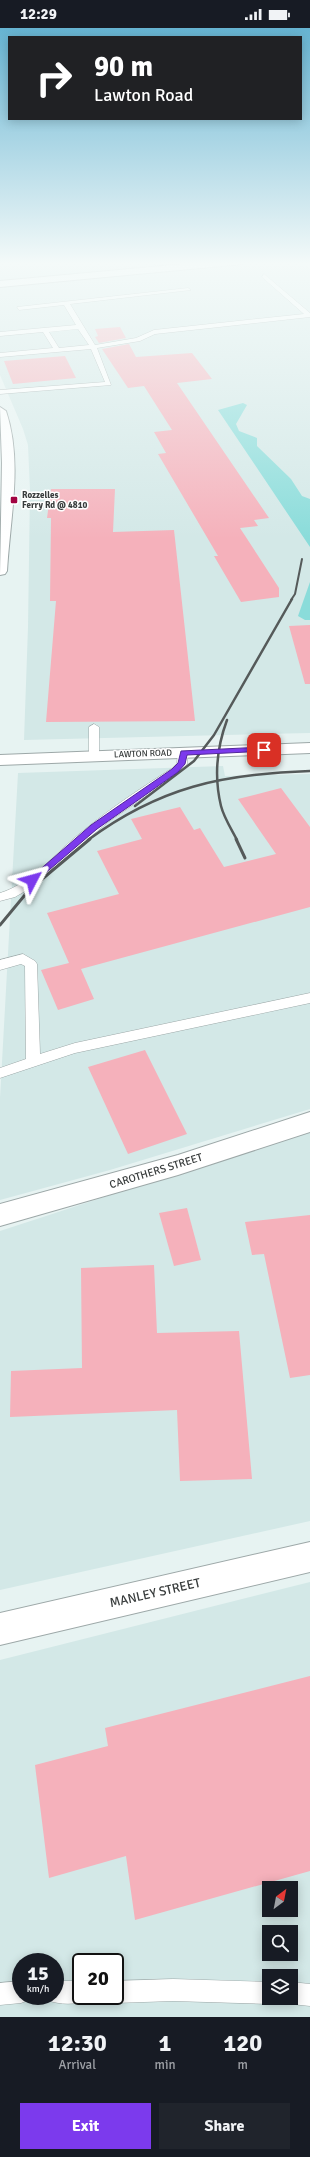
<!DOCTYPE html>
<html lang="en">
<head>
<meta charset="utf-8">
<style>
  :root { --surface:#171b24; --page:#20242c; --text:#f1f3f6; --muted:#9ea1a6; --accent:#7c3aed }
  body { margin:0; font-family:Signika,sans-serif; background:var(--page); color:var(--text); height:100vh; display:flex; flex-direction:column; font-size:15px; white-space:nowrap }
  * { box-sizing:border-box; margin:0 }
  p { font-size:13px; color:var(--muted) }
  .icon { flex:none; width:22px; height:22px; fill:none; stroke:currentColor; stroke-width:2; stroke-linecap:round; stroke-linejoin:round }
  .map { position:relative; height:1989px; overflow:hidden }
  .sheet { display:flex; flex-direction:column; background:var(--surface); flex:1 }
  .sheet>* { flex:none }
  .top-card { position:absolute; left:8px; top:8px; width:294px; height:84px; border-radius:0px; box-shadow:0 2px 10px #0003; background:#202124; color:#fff; overflow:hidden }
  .needle { width:26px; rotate:32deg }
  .tools { position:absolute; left:262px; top:1853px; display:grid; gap:8px }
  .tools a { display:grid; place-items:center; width:36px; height:36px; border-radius:0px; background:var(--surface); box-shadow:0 2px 10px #0003; font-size:20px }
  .speed { position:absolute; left:12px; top:1925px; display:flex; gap:8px; font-size:20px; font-weight:700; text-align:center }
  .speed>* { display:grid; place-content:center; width:52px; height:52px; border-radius:50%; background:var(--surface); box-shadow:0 2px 10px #0003; line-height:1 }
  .speed small { font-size:10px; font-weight:400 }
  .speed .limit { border:2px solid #111; border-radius:6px; background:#fff; color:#111 }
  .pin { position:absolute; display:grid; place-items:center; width:34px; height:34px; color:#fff; margin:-17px; border-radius:8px; box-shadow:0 2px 6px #0006 }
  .me { position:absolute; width:44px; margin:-22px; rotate:51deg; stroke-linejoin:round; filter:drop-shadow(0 0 3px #0008) }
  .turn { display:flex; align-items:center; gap:14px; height:84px; padding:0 20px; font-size:18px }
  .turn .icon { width:52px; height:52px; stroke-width:2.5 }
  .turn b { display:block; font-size:28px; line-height:34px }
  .eta { display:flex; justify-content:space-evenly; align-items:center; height:68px; text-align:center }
  .eta b { font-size:24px; font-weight:800; line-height:28px }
  .action { display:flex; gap:8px; margin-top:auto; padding:8px 20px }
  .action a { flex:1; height:46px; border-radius:0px; background:var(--accent); color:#fff; font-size:16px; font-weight:800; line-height:46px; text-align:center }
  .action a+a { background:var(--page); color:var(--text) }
  .status { display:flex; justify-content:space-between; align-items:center; height:28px; padding:0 20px; background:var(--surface); direction:ltr }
  .status svg { height:11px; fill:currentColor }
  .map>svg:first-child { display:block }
  .built { fill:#d3e8e7; fill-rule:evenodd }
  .green { fill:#8adcda }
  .building { fill:#f5b1bb }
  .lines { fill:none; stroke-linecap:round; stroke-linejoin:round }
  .service-casing { stroke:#9da8a8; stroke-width:1 }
  .minor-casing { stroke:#9da8a8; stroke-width:2 }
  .tertiary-casing { stroke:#9da8a8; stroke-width:2 }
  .service { fill:#fff; fill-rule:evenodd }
  .minor { fill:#fff; fill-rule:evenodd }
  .tertiary { fill:#fff; fill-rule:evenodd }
  .rail-far2 { stroke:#555a5a; stroke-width:2 }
  .rail-far1 { stroke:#555a5a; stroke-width:2.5 }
  .rail { stroke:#555a5a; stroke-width:3 }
  .route { fill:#7c3aed; stroke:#51269a }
  .poi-dot { fill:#a10341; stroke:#fff; stroke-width:1.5 }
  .labels { text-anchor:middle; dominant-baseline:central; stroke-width:3; stroke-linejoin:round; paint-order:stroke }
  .far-poi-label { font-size:9px; font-weight:bold; fill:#383c3c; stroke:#fff; text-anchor:start }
  .far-street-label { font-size:9px; fill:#383c3c; stroke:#fff }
  .street-label { font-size:11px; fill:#383c3c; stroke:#fff }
  .near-street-label { font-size:13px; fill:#383c3c; stroke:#fff }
</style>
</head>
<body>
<div class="status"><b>12:29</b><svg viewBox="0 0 49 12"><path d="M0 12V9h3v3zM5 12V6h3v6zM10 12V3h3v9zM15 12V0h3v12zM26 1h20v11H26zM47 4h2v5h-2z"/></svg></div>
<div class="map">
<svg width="310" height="1989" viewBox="0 0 310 1989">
  <rect width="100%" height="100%" fill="#e7f3f2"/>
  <g class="built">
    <path d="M0,233H298L310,240V705L24,712L28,599L30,462L28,417L23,401L0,347Z"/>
    <path d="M223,738L225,748L310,746V1081L110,1142L0,1172V1070L18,745Z"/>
    <path d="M310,1102V1493L0,1562V1203Z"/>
    <path d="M310,1554V1989H0V1632ZM269,1860H291V1882H269ZM269,1904H291V1926H269ZM21,1934H55V1968H21ZM81,1934H115V1968H81ZM269,1948H291V1970H269Z"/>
  </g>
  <g class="green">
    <path d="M243,375L247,377L236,396L239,403L257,410V418L291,451L302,468L310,471V519L218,382Z"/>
    <path d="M310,554V592H305L298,588Z"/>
  </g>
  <g class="building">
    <path d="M120,299L126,310L99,315L95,309L98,308L95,301Z"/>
    <path d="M129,316L136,329L192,325L212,351L177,355L269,490L254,492L258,498L240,500L279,560V569L241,574L214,528H218L158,426L166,425L154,404L172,402L144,358L128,360L102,321Z"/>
    <path d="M65,328L76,350L13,356L4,333Z"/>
    <path d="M51,461H115L113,504L174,502L195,693L46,694L56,573H50L51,490H47Z"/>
    <path d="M310,597V656H305L289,598Z"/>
    <path d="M281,760L310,799V879L81,941L94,971L58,982L41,942L69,935L47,885L119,866L97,823L142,811L131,791L180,779L194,802L200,800L224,839L276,826L238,771Z"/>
    <path d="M145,1022L187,1106L128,1126L88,1039Z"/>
    <path d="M187,1180L201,1232L174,1238L159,1185Z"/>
    <path d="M310,1187V1347L290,1350L264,1226L252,1227L245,1194Z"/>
    <path d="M154,1237L157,1305L239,1303L252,1451L180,1453L177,1382L10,1389L11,1343L82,1340L81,1240Z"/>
    <path d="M310,1648V1843L135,1892L126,1828L49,1850L35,1737L108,1718L105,1700Z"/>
  </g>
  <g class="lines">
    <g class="service-casing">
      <g id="service">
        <path d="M264,246L310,285V289L155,306L140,313L97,320L111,357L0,366V362L105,354L91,321L0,329V325L53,320L43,304L0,308V304L76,297L64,277L19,282L17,279L188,260L191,262L70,276L95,317L136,310L154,302L304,286L262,249ZM78,301L89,317L59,320L49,304Z"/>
        <path d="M94,696L99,699V728L94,731L89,728V699Z"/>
        <path d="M183,721L188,724L187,736L179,745L108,794L27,862L15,869L0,873V865C33,855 57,823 83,803C111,780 141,760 171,741L177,735L178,724Z"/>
        <path d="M23,926L35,933L37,936L40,1026L75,1015L310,965V975L75,1025L0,1050V1040L26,1031L25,938L21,936L0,942V932Z"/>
        <path d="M173,1951L269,1954V1970H278L277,1973L269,1976L173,1973L115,1975L107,1972L105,1968H115V1953Z"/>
        <path d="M21,1953V1968H31L29,1972L21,1975L0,1977V1955Z"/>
        <path d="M55,1953H81V1968H91L89,1972C76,1977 60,1977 47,1972L45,1968H55Z"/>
        <path d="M291,1954L310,1956V1978L291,1976L283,1973L282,1970H291Z"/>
      </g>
    </g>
    <g class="minor-casing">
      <g id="minor">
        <path d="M216,233H248L243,236L0,259V253Z"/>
        <path d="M310,1084V1104L178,1147L0,1198V1176L178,1127Z"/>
        <path d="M310,1514V1544L0,1617V1585Z"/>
      </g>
    </g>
    <g class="tertiary-casing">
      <g id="tertiary">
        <path d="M0,379L6,383C23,434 10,490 7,543L5,546L0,547L2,435Z"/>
        <path d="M310,715V725L0,737V727Z"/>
      </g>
    </g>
    <use href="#service" class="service"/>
    <use href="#minor" class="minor"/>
    <use href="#tertiary" class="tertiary"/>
    <path class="rail-far2" d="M291,572L295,566L302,531"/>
    <g class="rail-far1">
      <path d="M227,692C217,719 214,749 221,778C224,790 232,802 237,812"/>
      <path d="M135,778L194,733L214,707L292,571"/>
      <path d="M88,812C160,759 222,746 310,743"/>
    </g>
    <g class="rail">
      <path d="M236,811L245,830"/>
      <path d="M0,897L29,862L90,811"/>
    </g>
  </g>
  <linearGradient id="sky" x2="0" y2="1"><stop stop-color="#66b4d2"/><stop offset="0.46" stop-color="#f4faf9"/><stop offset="1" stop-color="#f4faf9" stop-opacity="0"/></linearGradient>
  <rect width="310" height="511" fill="url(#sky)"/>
  <path class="route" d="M264,719L268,722L267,723L187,727L185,736L178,744L97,801L35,854H29L28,852L91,797L172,741L178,735L181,723Z"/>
  <rect class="poi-dot" x="10" y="468" width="8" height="8" rx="2"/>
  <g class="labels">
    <g class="far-poi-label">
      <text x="22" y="467">Rozzelles<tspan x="22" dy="10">Ferry Rd @ 4810</tspan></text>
    </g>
    <g class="far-street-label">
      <text transform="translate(143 726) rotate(-2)">LAWTON ROAD</text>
    </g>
    <g class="street-label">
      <text transform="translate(156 1143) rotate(-17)">CAROTHERS STREET</text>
    </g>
    <g class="near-street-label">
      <text transform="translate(155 1565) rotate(-13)">MANLEY STREET</text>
    </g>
  </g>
</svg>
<div class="tools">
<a><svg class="needle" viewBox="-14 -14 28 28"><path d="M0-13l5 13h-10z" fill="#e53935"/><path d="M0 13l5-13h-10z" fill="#9ea1a6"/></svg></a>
<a><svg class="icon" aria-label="search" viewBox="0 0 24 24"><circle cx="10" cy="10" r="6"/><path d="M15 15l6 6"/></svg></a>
<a><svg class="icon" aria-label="layers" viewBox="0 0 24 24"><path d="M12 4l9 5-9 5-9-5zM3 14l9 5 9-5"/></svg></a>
</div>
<div class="speed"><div>15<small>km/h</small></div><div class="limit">20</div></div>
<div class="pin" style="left:264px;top:722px;background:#d93025"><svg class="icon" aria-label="arrive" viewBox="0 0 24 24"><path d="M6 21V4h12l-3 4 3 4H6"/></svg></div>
<svg class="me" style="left:32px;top:852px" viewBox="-20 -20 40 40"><path d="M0-17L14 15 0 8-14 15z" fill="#7c3aed" stroke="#fff" stroke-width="4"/></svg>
<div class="top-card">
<div class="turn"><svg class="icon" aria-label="right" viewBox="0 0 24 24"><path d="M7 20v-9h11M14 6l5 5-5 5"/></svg><div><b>90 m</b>Lawton Road</div></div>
</div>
</div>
<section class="sheet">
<div class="eta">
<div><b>12:30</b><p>Arrival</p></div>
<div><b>1</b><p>min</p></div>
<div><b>120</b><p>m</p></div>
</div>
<div class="action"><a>Exit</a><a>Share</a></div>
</section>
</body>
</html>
